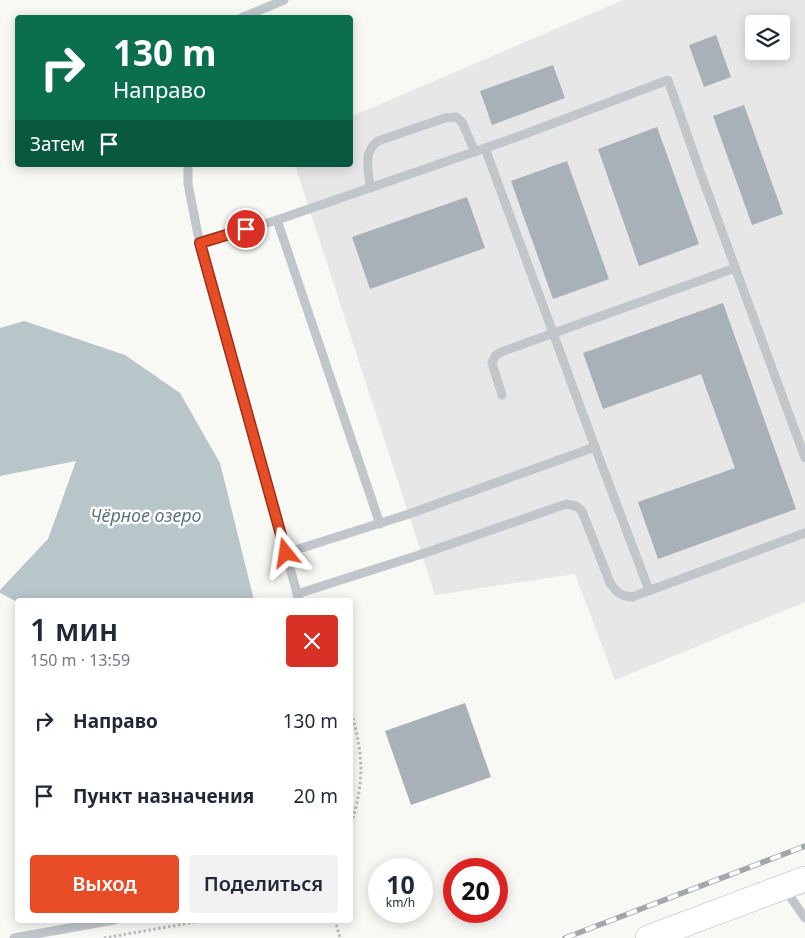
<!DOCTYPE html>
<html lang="ru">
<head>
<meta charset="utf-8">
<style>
  :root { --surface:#fff; --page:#f2f2f3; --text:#1f2937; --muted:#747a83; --accent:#e84c26 }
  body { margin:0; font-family:"Noto Sans",sans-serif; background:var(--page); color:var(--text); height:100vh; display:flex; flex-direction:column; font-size:19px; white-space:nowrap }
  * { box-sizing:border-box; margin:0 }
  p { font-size:16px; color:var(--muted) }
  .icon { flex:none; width:28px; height:28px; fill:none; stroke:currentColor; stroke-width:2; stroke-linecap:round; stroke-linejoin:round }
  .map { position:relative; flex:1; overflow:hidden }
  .details { position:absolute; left:15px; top:598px; width:338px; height:325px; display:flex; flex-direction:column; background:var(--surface); border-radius:5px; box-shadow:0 2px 12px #0003 }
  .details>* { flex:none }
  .banner { position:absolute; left:15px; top:15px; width:338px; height:152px; border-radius:5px; box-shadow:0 2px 12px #0003; background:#0b6e4f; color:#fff; overflow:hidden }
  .tools { position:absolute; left:745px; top:15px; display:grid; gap:10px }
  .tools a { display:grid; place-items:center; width:45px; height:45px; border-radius:5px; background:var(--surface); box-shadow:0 2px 12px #0003; font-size:25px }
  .speed { position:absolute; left:368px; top:858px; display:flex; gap:10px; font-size:25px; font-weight:700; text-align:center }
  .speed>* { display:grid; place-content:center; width:65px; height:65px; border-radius:50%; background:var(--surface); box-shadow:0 2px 12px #0003; line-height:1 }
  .speed small { font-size:12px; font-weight:400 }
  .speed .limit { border:8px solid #d22; background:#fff; color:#111 }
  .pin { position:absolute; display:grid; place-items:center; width:42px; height:42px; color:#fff; margin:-21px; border:2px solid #fff; border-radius:50%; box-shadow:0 1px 5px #0007 }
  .me { position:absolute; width:55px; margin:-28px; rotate:345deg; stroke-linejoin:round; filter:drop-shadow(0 0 4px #0008) }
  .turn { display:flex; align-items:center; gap:18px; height:105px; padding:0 15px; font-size:22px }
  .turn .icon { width:65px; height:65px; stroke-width:2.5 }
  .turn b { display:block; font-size:35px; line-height:42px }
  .then { display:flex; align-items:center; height:48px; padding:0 15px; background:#0003; gap:10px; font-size:19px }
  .round { display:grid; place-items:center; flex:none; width:52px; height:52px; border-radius:5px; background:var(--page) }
  .summary { display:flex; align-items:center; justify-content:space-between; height:85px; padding:0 15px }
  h1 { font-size:30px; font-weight:600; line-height:38px }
  .cta { display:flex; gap:10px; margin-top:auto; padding:10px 15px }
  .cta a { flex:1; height:58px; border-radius:5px; background:var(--accent); color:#fff; font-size:20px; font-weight:600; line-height:58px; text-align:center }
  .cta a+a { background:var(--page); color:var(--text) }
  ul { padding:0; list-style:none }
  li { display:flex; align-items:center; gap:15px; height:75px; padding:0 15px }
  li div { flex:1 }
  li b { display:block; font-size:19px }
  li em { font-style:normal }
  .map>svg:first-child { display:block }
  .built { fill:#e6e7e6; fill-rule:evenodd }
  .water { fill:#b8c5c9 }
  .building { fill:#a8b1b7 }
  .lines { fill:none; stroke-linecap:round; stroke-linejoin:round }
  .secondary-casing { stroke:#b3babe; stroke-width:26 }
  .path { stroke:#b9bdc0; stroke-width:3; stroke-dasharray:2.5 2.5; stroke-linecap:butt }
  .service { stroke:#c1c6ca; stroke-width:9 }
  .secondary { stroke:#fff; stroke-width:25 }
  .rail-casing { stroke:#a0a8ae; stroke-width:5.5 }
  .rail { stroke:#fff; stroke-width:4; stroke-dasharray:11; stroke-linecap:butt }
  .route-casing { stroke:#973119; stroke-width:12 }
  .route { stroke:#e84c26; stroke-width:9 }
  .labels { text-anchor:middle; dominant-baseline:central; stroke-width:5; stroke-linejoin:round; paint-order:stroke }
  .water-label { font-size:18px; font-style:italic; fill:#5d747c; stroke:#fff }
</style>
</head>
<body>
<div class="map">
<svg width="805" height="938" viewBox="0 0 805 938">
  <rect width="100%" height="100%" fill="#f8f8f5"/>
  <path class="built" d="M623,0H805V602L615,680L575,574L435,595L295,165H350V117ZM754,24H781V51H754Z"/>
  <path class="water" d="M24,321L125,355L180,393L220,463L254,600H18L17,602L0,593V590L48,539L76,461L0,476V328Z"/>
  <g class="building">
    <path d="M716,35L731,77L704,87L689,45Z"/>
    <path d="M553,65L565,98L492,125L480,91Z"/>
    <path d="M744,105L783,214L752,225L713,116Z"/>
    <path d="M657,127L699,244L639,266L598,149Z"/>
    <path d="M567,161L609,279L553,299L511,181Z"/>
    <path d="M467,197L485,248L370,289L352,237Z"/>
    <path d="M723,303L796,509L658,559L638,502L735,468L701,374L603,409L583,353Z"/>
    <path d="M465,703L491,777L411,805L385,731Z"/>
  </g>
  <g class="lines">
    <g class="secondary-casing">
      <path id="secondary" d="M648,938L805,879"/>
    </g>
    <g class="path">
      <path d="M350,708C364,756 365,780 350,828"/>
      <path d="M335,920L340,938"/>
      <path d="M104,938L207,920"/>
    </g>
    <g class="service">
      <path d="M241,18L284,0"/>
      <path d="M188,165V184L202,255L299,600"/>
      <path d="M370,188C369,169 362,153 378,141L445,118L456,117L462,122L475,152"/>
      <path d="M277,220L517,137L668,80L702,177L805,458"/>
      <path d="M200,243L277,220L380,524"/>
      <path d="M502,395L492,363L495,356L501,352L735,268"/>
      <path d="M595,447L649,590"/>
      <path d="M286,553L409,514L595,447L485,148"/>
      <path d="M297,594L422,554L566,504L576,506L582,511L610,583C617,593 621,596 632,597L805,533"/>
      <path d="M784,888L805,918"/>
      <path d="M14,938L114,920"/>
    </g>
    <use href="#secondary" class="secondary"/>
    <g class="rail-casing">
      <path id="rail" d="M565,938L805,846"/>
    </g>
    <use href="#rail" class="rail"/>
  </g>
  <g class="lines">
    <g class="route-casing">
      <path id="route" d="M246,229L200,243L286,553"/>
    </g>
    <use href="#route" class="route"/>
  </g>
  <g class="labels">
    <g class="water-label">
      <text x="146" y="515">Чёрное озеро</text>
    </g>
  </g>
</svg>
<div class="tools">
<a><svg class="icon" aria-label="layers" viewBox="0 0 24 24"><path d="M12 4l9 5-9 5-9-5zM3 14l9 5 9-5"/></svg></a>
</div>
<div class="speed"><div>10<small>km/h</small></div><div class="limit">20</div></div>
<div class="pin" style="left:246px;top:229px;background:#d93025"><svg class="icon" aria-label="arrive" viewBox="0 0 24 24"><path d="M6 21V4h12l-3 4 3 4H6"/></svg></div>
<svg class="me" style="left:286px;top:553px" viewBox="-20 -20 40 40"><path d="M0-17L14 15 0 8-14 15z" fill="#e84c26" stroke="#fff" stroke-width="4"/></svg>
<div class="banner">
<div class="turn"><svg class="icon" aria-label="right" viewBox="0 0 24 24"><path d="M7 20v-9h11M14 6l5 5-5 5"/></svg><div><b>130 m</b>Направо</div></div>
<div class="then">Затем<svg class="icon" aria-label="arrive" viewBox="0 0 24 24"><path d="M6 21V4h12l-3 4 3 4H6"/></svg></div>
</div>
<section class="details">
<div class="summary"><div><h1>1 мин</h1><p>150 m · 13:59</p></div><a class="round" style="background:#d93025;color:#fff"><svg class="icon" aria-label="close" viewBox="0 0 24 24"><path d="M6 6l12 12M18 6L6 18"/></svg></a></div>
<ul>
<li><svg class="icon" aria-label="right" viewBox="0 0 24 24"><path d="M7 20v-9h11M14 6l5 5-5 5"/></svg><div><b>Направо</b></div><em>130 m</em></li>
<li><svg class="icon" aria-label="arrive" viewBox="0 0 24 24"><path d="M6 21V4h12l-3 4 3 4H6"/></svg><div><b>Пункт назначения</b></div><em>20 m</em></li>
</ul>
<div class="cta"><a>Выход</a><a>Поделиться</a></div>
</section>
</div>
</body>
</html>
